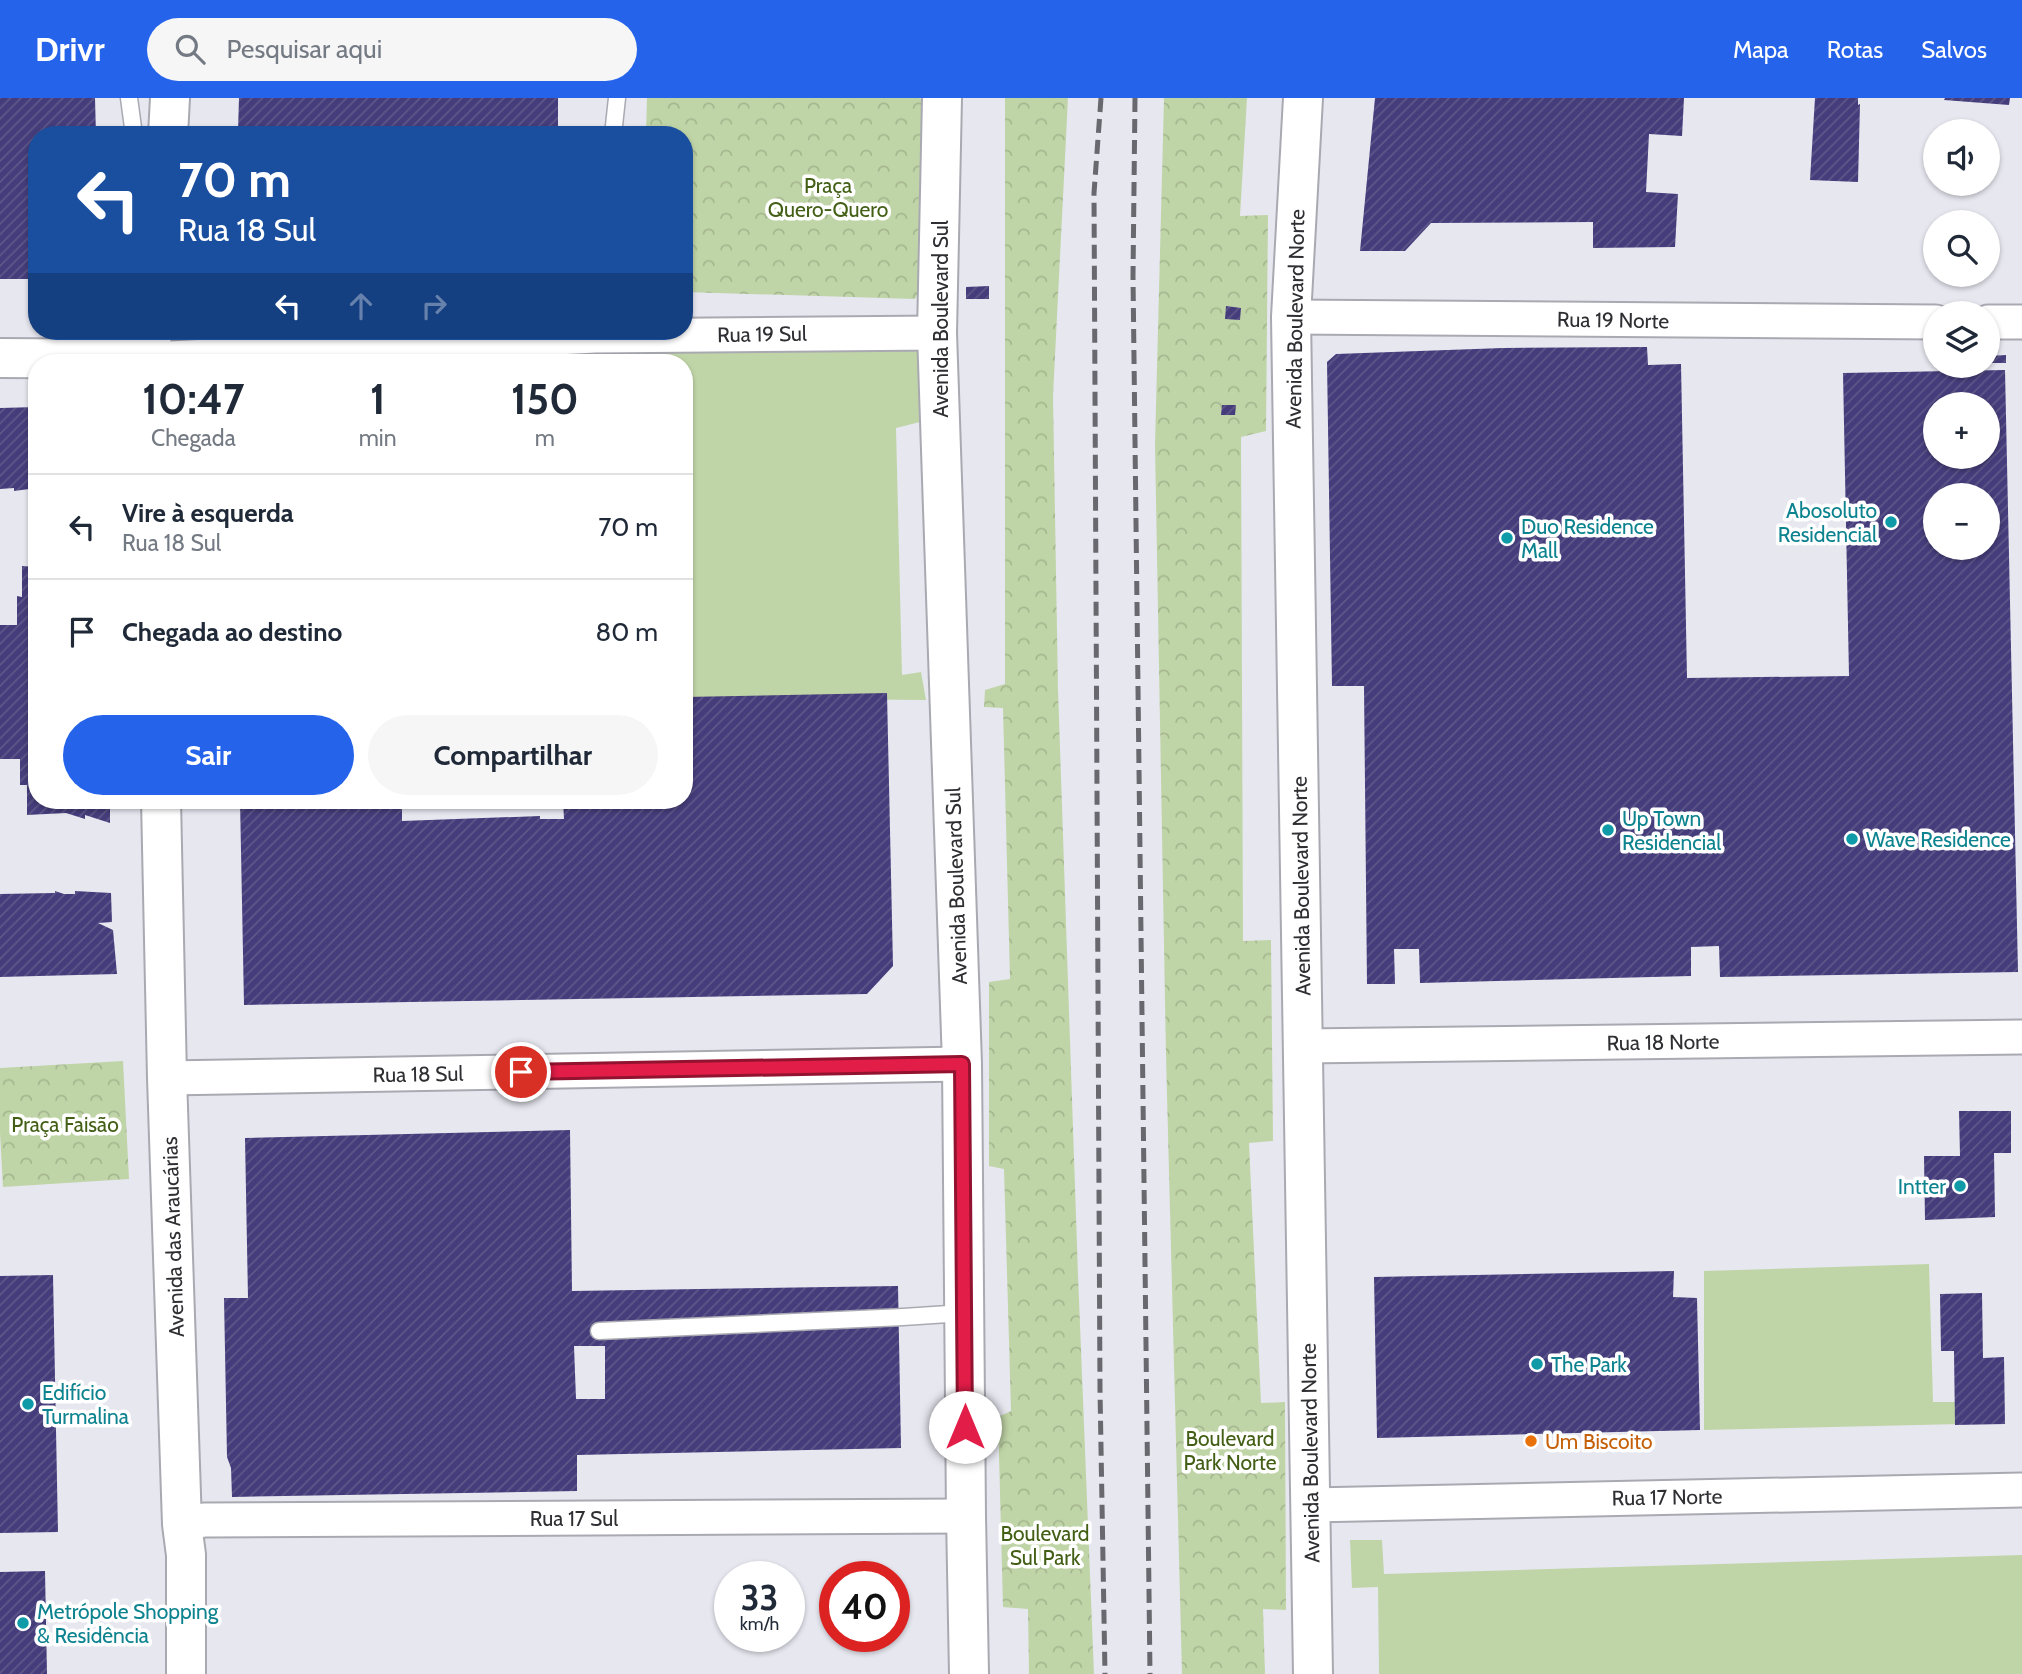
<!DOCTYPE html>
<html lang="pt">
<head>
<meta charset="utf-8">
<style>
  :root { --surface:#fff; --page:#f6f6f7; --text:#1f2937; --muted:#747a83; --line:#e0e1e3; --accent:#2563eb }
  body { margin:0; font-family:Cabin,sans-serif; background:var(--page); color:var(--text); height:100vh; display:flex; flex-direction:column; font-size:26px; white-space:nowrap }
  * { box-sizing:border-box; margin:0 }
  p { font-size:23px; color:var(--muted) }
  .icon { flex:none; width:38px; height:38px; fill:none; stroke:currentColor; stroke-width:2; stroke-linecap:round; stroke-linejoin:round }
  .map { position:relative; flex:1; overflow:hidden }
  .sheet { position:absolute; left:28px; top:256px; width:665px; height:455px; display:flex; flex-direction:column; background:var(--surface); border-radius:28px; box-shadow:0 2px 5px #0004 }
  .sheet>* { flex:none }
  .top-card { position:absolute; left:28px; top:28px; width:665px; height:214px; border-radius:28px; box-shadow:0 2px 5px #0004; background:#1a4fa0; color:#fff; overflow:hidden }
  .controls { position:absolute; left:1923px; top:21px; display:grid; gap:14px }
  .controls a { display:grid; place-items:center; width:77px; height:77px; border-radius:50%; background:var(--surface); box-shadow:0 2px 5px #0004; font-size:35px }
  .speed { position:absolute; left:714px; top:1463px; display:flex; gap:14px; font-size:35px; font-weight:700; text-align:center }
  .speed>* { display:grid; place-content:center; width:91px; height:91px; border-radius:50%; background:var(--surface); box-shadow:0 2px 5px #0004; line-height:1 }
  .speed small { font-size:18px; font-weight:400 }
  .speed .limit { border:10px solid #d22; background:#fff; color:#111 }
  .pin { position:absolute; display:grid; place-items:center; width:60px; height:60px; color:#fff; margin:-30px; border:4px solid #fff; border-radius:50%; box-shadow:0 2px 7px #0007 }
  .me { position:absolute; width:77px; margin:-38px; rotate:0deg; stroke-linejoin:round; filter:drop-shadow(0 0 5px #0008) }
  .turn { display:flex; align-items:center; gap:24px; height:147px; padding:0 35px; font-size:32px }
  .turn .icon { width:91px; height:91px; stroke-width:2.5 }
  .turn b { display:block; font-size:49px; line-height:60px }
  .lanes { display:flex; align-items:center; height:66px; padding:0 35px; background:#0003; justify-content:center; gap:35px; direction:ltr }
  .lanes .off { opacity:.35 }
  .eta { display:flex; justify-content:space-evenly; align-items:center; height:119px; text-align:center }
  .eta b { font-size:42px; font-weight:700; line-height:49px }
  .button { display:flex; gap:14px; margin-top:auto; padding:14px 35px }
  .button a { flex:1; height:80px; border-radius:42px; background:var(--accent); color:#fff; font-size:28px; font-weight:700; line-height:80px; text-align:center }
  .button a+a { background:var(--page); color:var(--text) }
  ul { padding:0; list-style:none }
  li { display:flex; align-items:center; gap:21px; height:105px; padding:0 35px; border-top:2px solid var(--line) }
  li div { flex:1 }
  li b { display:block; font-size:26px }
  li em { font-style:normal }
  header { display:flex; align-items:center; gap:42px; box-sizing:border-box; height:98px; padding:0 35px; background:var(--accent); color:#fff }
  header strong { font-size:33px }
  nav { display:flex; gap:38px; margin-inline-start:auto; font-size:24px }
  .search { width:490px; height:63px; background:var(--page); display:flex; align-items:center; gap:18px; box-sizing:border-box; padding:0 24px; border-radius:38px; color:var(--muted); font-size:26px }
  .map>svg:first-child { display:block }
  .grass { fill:#c0d5a7 }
  .park { fill:url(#park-crowns) }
  .building { fill:url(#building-hatch); fill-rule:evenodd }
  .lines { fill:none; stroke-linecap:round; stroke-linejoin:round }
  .service-casing { stroke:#a9a9b2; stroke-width:19 }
  .minor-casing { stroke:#a9a9b2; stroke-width:37 }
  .tertiary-casing { stroke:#a9a9b2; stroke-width:42 }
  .secondary-casing { stroke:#a9a9b2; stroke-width:42 }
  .service { stroke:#fff; stroke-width:16 }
  .minor { stroke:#fff; stroke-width:33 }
  .tertiary { stroke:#fff; stroke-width:38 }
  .secondary { stroke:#fff; stroke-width:38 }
  .rail { stroke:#68686e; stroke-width:5; stroke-dasharray:14 7; stroke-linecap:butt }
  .route-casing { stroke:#92132f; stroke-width:18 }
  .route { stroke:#e11d48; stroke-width:12 }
  .culture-dot { fill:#0f9aa8; stroke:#fff; stroke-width:2.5 }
  .food-dot { fill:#e8710a; stroke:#fff; stroke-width:2.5 }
  .labels { text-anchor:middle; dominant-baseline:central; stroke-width:7; stroke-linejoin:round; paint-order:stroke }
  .park-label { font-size:21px; fill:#435f15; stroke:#fff }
  .street-label { font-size:21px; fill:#2f2f33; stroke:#fff }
  .culture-label { font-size:21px; fill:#0d838f; stroke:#fff; text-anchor:start }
  .food-label { font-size:21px; fill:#c56008; stroke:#fff; text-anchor:start }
</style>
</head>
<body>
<header>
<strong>Drivr</strong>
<div class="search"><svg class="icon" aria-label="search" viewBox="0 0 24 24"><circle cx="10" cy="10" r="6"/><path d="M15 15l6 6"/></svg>Pesquisar aqui</div>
<nav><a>Mapa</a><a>Rotas</a><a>Salvos</a></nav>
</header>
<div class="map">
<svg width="2022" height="1576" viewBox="0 0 2022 1576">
  <defs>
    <pattern id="park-crowns" width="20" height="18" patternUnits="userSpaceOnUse" patternTransform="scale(1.75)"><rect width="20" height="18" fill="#c0d5a7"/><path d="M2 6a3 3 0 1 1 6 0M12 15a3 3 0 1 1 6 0" fill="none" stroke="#a5b790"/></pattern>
    <pattern id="building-hatch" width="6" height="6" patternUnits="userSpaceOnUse" patternTransform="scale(1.75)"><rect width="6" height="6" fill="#453d7b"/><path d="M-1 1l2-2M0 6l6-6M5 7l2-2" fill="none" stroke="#5e5789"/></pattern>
  </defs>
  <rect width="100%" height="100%" fill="#e7e7f0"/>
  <g class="grass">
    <path d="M923,249L924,323L896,330L902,577L921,574L926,602L684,600V264H563V257Z"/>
    <path d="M1929,1166L1933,1304H1960L1961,1326L1704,1332V1173Z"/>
    <path d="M1350,1442H1382L1384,1476L2022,1457V1576H1379L1378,1489L1352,1490Z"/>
  </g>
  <g class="park">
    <path d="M647,0H920L927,9L928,178L915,201L684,194V37H646Z"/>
    <path d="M1005,0H1068L1053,298L1058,591L1078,1177L1094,1576H1029L1028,1511L1003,1509L998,1319L1011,1313L1004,1071L989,1068V884L1010,881L1003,610L984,609L985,592L1005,586Z"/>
    <path d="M1164,0H1247L1240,118L1268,117L1266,333L1241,339L1243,843L1271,842L1273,1043L1249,1045L1261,1305L1285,1304L1286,1512L1263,1511L1265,1576H1182L1166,958L1155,347Z"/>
    <path d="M123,963L129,1081L3,1089L0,1035V970Z"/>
  </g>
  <g class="building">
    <path d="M0,0H95L96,37H37V181H0Z"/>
    <path d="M239,0H558V37H235L238,33Z"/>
    <path d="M1375,0H1684L1682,38L1649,36L1646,94L1678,96L1675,149L1593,150V124L1431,125L1405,153H1360Z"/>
    <path d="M1815,0H1858V7L1860,6L1858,84L1810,82Z"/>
    <path d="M1945,0H2010L2009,7L1944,2Z"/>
    <path d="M989,188V201H966V189Z"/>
    <path d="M1226,208L1241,210L1240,222L1225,221Z"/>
    <path d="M1647,249L1648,267L1681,266L1687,580L1849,578L1843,275L2005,272L2018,874L1720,879L1719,848L1691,849V878L1420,885L1419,851H1394L1395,886H1367L1364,588H1332L1327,264L1336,256L1503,250ZM1936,306H1988V359H1936ZM1936,397H1988V450H1936Z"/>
    <path d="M2006,257V265H1988V258Z"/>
    <path d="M1222,307H1236L1235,317H1221Z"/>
    <path d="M37,309V390L14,393V390L0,391V310Z"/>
    <path d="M22,468L37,469V702H110V725L85,717V721L66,715L27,717V687H20V661H0V527H17V498L22,499Z"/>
    <path d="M887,595L893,868L867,896L244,907L240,702H402V723L540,718V721H564L563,702H684V599Z"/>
    <path d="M55,793L64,796H75V793L111,795L112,824L98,825L113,832L117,876L0,879V796L55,795Z"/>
    <path d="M1959,1013H2011V1055H1994L1995,1119L1925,1122L1924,1058H1960Z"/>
    <path d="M570,1032L572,1193L898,1188L901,1350L577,1357V1393L232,1399L231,1370L227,1359L224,1200H248L245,1040ZM574,1248H605V1301H576Z"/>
    <path d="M1674,1173L1673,1199L1697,1200L1700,1332L1377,1340L1374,1179Z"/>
    <path d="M53,1177L58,1434L0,1435V1178Z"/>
    <path d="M1982,1195L1983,1260L2004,1259L2005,1326L1955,1327L1954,1253H1941L1940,1196Z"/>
    <path d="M45,1473L47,1576H0V1474Z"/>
  </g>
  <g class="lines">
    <g class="service-casing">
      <g id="service">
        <path d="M129,0L134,37"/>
        <path d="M613,37L617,0"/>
        <path d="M599,1233L903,1219L964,1215"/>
      </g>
    </g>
    <g class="minor-casing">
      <g id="minor">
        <path d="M1291,219L1936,224"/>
        <path d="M1988,224H2022"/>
        <path d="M150,261L595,238L937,235"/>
        <path d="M1303,948L2022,939"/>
        <path d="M167,980L962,966"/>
        <path d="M1311,1407L2022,1392"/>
        <path d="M182,1426L204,1422L966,1418"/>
      </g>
    </g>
    <g class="tertiary-casing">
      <g id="tertiary">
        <path d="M942,0L937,235L962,966L966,1418L969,1576"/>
        <path d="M1303,0L1291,219L1313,1576"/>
        <path d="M0,260L150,261"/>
      </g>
    </g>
    <g class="secondary-casing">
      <g id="secondary">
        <path d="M168,37L170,0"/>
        <path d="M150,264L152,233"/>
        <path d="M161,702L167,980L182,1426L186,1457V1576"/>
      </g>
    </g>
    <use href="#service" class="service"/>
    <use href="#minor" class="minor"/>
    <use href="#tertiary" class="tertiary"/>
    <use href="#secondary" class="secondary"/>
    <g class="rail">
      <path d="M1101,0L1094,95L1100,1292L1105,1576"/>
      <path d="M1135,0L1133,178L1150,1576"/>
    </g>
  </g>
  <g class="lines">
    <g class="route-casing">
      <path id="route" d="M521,974L962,966L965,1329"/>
    </g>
    <use href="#route" class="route"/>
  </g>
  <g class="culture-dot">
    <circle cx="1891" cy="424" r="7"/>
    <circle cx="1507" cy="440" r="7"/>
    <circle cx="1608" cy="732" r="7"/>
    <circle cx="1852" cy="741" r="7"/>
    <circle cx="1960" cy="1088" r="7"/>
    <circle cx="1537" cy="1266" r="7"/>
    <circle cx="28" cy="1306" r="7"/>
    <circle cx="23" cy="1525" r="7"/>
  </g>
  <circle class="food-dot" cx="1531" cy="1343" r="7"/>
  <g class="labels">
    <g class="park-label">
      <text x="828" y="87">Praça<tspan x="828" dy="24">Quero-Quero</tspan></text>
      <text x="65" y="1026">Praça Faisão</text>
      <text x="1230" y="1340">Boulevard<tspan x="1230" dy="24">Park Norte</tspan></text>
      <text x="1045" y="1435">Boulevard<tspan x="1045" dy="24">Sul Park</tspan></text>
    </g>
    <g class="street-label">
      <text transform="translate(940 221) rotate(-90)">Avenida Boulevard Sul</text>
      <text transform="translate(1295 221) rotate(-89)">Avenida Boulevard Norte</text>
      <text transform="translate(1613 222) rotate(1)">Rua 19 Norte</text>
      <text transform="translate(762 236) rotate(-1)">Rua 19 Sul</text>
      <text transform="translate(956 788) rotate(-92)">Avenida Boulevard Sul</text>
      <text transform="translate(1301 788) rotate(-91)">Avenida Boulevard Norte</text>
      <text transform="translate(1663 944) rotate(-1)">Rua 18 Norte</text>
      <text transform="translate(418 976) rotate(-1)">Rua 18 Sul</text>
      <text transform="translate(173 1139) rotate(-92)">Avenida das Araucárias</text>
      <text transform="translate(1310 1355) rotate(-91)">Avenida Boulevard Norte</text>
      <text transform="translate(1667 1399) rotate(-1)">Rua 17 Norte</text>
      <text x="574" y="1420">Rua 17 Sul</text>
    </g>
    <g class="culture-label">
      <text x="1877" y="412" text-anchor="end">Abosoluto<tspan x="1877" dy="24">Residencial</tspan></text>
      <text x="1521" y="428">Duo Residence<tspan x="1521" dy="24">Mall</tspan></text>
      <text x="1622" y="720">Up Town<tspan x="1622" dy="24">Residencial</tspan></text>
      <text x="1866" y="741">Wave Residence</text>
      <text x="1946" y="1088" text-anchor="end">Intter</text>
      <text x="1551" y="1266">The Park</text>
      <text x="42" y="1294">Edifício<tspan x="42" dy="24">Turmalina</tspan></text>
      <text x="37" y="1513">Metrópole Shopping<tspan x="37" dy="24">&amp; Residência</tspan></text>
    </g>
    <g class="food-label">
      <text x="1545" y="1343">Um Biscoito</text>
    </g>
  </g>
</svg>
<div class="controls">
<a><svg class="icon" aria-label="sound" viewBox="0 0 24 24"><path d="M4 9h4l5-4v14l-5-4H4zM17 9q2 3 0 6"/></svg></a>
<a><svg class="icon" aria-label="search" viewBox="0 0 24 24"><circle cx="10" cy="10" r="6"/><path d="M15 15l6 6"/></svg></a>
<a><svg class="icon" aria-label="layers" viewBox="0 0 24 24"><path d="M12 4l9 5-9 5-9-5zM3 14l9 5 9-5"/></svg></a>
<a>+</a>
<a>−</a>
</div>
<div class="speed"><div>33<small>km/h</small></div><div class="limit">40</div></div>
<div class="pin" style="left:521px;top:974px;background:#d93025"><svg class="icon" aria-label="arrive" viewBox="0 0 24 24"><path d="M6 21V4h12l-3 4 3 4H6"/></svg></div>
<svg class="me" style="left:965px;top:1329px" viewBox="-20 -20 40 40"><circle r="19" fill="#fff"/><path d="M0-13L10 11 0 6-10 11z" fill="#e11d48"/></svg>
<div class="top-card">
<div class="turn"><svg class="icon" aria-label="left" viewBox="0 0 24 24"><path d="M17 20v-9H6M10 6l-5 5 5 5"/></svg><div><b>70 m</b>Rua 18 Sul</div></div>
<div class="lanes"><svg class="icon" aria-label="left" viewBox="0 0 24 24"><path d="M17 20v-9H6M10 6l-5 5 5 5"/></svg><svg class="icon off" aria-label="ahead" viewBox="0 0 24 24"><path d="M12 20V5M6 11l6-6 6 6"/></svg><svg class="icon off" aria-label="right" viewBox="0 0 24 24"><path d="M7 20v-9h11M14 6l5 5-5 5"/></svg></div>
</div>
<section class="sheet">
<div class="eta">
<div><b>10:47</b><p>Chegada</p></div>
<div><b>1</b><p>min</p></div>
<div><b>150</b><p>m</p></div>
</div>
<ul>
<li><svg class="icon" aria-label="left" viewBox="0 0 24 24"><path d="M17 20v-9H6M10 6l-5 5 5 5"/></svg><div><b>Vire à esquerda</b><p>Rua 18 Sul</p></div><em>70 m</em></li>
<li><svg class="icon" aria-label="arrive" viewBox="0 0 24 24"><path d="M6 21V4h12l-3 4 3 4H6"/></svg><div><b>Chegada ao destino</b></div><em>80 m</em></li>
</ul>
<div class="button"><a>Sair</a><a>Compartilhar</a></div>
</section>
</div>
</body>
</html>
